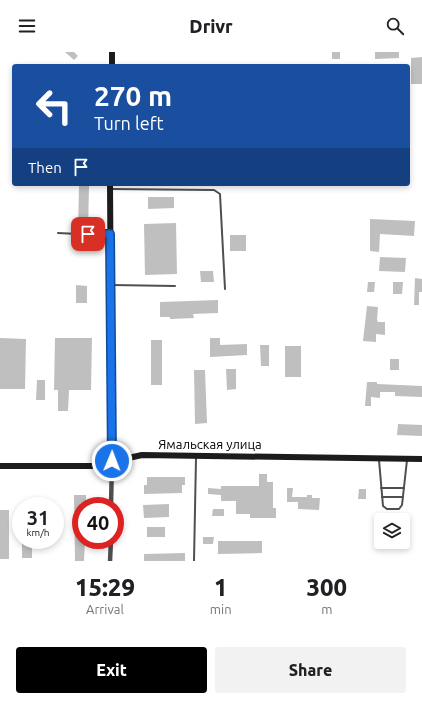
<!DOCTYPE html>
<html lang="en">
<head>
<meta charset="utf-8">
<style>
  :root { --surface:#fff; --page:#f2f2f2; --text:#202124; --muted:#757577; --accent:#000 }
  body { margin:0; font-family:Ubuntu,sans-serif; background:var(--page); color:var(--text); height:100vh; display:flex; flex-direction:column; font-size:15px; white-space:nowrap }
  * { box-sizing:border-box; margin:0 }
  p { font-size:13px; color:var(--muted) }
  .icon { flex:none; width:22px; height:22px; fill:none; stroke:currentColor; stroke-width:2; stroke-linecap:round; stroke-linejoin:round }
  .map { position:relative; height:509px; overflow:hidden }
  .panel { display:flex; flex-direction:column; background:var(--surface); flex:1 }
  .panel>* { flex:none }
  .guide { position:absolute; left:12px; top:12px; width:398px; height:122px; border-radius:4px; box-shadow:0 2px 6px #0003; background:#1a4fa0; color:#fff; overflow:hidden }
  .buttons { position:absolute; left:374px; top:461px; display:grid; gap:8px }
  .buttons a { display:grid; place-items:center; width:36px; height:36px; border-radius:4px; background:var(--surface); box-shadow:0 2px 6px #0003; font-size:20px }
  .speed { position:absolute; left:12px; top:445px; display:flex; gap:8px; font-size:20px; font-weight:700; text-align:center }
  .speed>* { display:grid; place-content:center; width:52px; height:52px; border-radius:50%; background:var(--surface); box-shadow:0 2px 6px #0003; line-height:1 }
  .speed small { font-size:10px; font-weight:400 }
  .speed .limit { border:6px solid #d22; background:#fff; color:#111 }
  .pin { position:absolute; display:grid; place-items:center; width:34px; height:34px; color:#fff; margin:-17px; border-radius:8px; box-shadow:0 2px 6px #0006 }
  .me { position:absolute; width:44px; margin:-22px; rotate:1deg; stroke-linejoin:round; filter:drop-shadow(0 0 3px #0008) }
  .turn { display:flex; align-items:center; gap:14px; height:84px; padding:0 16px; font-size:18px }
  .turn .icon { width:52px; height:52px; stroke-width:2.5 }
  .turn b { display:block; font-size:28px; line-height:34px }
  .then { display:flex; align-items:center; height:38px; padding:0 16px; background:#0003; gap:8px; font-size:15px }
  .eta { display:flex; justify-content:space-evenly; align-items:center; height:68px; text-align:center }
  .eta b { font-size:24px; font-weight:800; line-height:28px }
  .cta { display:flex; gap:8px; margin-top:auto; padding:8px 16px }
  .cta a { flex:1; height:46px; border-radius:4px; background:var(--accent); color:#fff; font-size:16px; font-weight:800; line-height:46px; text-align:center }
  .cta a+a { background:var(--page); color:var(--text) }
  header { display:flex; justify-content:space-between; align-items:center; height:52px; padding:0 16px; background:var(--surface); font-size:18px; font-weight:800 }
  .map>svg:first-child { display:block }
  .building { fill:#bfbfbf }
  .lines { fill:none; stroke-linecap:round; stroke-linejoin:round }
  .lane { stroke:#4f4f4f; stroke-width:2 }
  .street { stroke:#4f4f4f; stroke-width:4.5 }
  .secondary { stroke:#1c1c1c; stroke-width:6 }
  .route-casing { stroke:#114b97; stroke-width:10 }
  .route { stroke:#1a73e8; stroke-width:7 }
  .labels { text-anchor:middle; dominant-baseline:central; stroke-width:3; stroke-linejoin:round; paint-order:stroke }
  .street-label { font-size:13px; fill:#000; stroke:#fff }
</style>
</head>
<body>
<header><svg class="icon" aria-label="menu" viewBox="0 0 24 24"><path d="M4 6h16M4 12h16M4 18h16"/></svg>Drivr<svg class="icon" aria-label="search" viewBox="0 0 24 24"><circle cx="10" cy="10" r="6"/><path d="M15 15l6 6"/></svg></header>
<div class="map">
<svg width="422" height="509" viewBox="0 0 422 509">
  <rect width="100%" height="100%" fill="#fff"/>
  <g class="building">
    <path d="M65,0H74L78,4L74,8Z"/>
    <rect x="332" y="0" width="8" height="7"/>
    <path d="M375,0H399V6L375,7Z"/>
    <path d="M422,5V32H411V6Z"/>
    <path d="M79,133L89,134L88,180L86,182L88,184V195H78V184L80,182L78,180Z"/>
    <path d="M148,145H174V156L148,157Z"/>
    <path d="M370,167L415,169L414,184L380,182L379,200L370,199Z"/>
    <path d="M176,171L177,222L145,223L144,172Z"/>
    <rect x="230" y="183" width="16" height="16"/>
    <path d="M380,205L406,206L405,220L379,219Z"/>
    <path d="M200,219H213L214,230H201Z"/>
    <path d="M415,226L422,227V240H419V253H414Z"/>
    <path d="M368,230H375L374,240H367Z"/>
    <path d="M393,230H403L402,242H393Z"/>
    <path d="M76,233L87,234V251H76Z"/>
    <path d="M218,248V261L193,262L194,266L170,267V265H160V250Z"/>
    <path d="M367,254L378,255L377,268L378,270H385V283L376,282V290L363,289Z"/>
    <path d="M0,286L26,287L25,337H0Z"/>
    <path d="M55,286H92L91,338H69L68,359H58V338H54Z"/>
    <path d="M210,286H220V293L247,292V303L210,305Z"/>
    <rect x="151" y="288" width="11" height="45"/>
    <path d="M260,293H269V314H261Z"/>
    <rect x="285" y="294" width="16" height="31"/>
    <rect x="390" y="307" width="9" height="11"/>
    <path d="M226,317H236V337L227,338Z"/>
    <path d="M194,318H205L207,371L195,372Z"/>
    <path d="M37,328H45V348H36Z"/>
    <path d="M367,330H377V332L422,334V345L395,344V340H380V346L371,345V354H365Z"/>
    <path d="M398,372L422,373V384L397,383Z"/>
    <path d="M259,422H267V430H273V456H276V466H250V462H236V449H221V443L208,442V436L221,437V434H259Z"/>
    <path d="M147,425H185V433H182V441L144,442V433H147Z"/>
    <path d="M287,436H293L292,445H307V443H312V446H320L319,458L298,457V450H287Z"/>
    <path d="M359,437H366V447H358Z"/>
    <path d="M74,443H86V454H81V488H85L84,509H75Z"/>
    <path d="M169,452V465L144,466L143,453Z"/>
    <path d="M213,457H224V464H212Z"/>
    <rect x="0" y="458" width="9" height="49"/>
    <rect x="147" y="475" width="18" height="10"/>
    <path d="M203,485H214L213,492H203Z"/>
    <rect x="22" y="488" width="10" height="18"/>
    <path d="M218,489H262V501L218,502Z"/>
    <path d="M185,501V509H144V502Z"/>
  </g>
  <g class="lines">
    <g class="lane">
      <path d="M111,137L214,138L220,142L225,237"/>
      <path d="M58,181L78,182"/>
      <path d="M88,182H109"/>
      <path d="M112,233L175,234"/>
      <path d="M379,408L383,454L387,457H399L402,453L407,408"/>
      <path d="M381,436H404"/>
      <path d="M382,445H403"/>
      <path d="M194,509L196,406"/>
    </g>
    <g class="street">
      <path d="M111,454L112,409"/>
      <path d="M110,509L111,488"/>
    </g>
    <g class="secondary">
      <path d="M112,14V0"/>
      <path d="M110,132L112,409"/>
      <path d="M0,414H92L142,403L422,407"/>
    </g>
  </g>
  <g class="lines">
    <g class="route-casing">
      <path id="route" d="M88,182H110L112,409"/>
    </g>
    <use href="#route" class="route"/>
  </g>
  <g class="labels">
    <g class="street-label">
      <text x="210" y="392">Ямальская улица</text>
    </g>
  </g>
</svg>
<div class="buttons">
<a><svg class="icon" aria-label="layers" viewBox="0 0 24 24"><path d="M12 4l9 5-9 5-9-5zM3 14l9 5 9-5"/></svg></a>
</div>
<div class="speed"><div>31<small>km/h</small></div><div class="limit">40</div></div>
<div class="pin" style="left:88px;top:182px;background:#d93025"><svg class="icon" aria-label="arrive" viewBox="0 0 24 24"><path d="M6 21V4h12l-3 4 3 4H6"/></svg></div>
<svg class="me" style="left:112px;top:409px" viewBox="-20 -20 40 40"><circle r="17" fill="#1a73e8" stroke="#fff" stroke-width="3"/><path d="M0-11L8 9 0 5-8 9z" fill="#fff"/></svg>
<div class="guide">
<div class="turn"><svg class="icon" aria-label="left" viewBox="0 0 24 24"><path d="M17 20v-9H6M10 6l-5 5 5 5"/></svg><div><b>270 m</b>Turn left</div></div>
<div class="then">Then<svg class="icon" aria-label="arrive" viewBox="0 0 24 24"><path d="M6 21V4h12l-3 4 3 4H6"/></svg></div>
</div>
</div>
<section class="panel">
<div class="eta">
<div><b>15:29</b><p>Arrival</p></div>
<div><b>1</b><p>min</p></div>
<div><b>300</b><p>m</p></div>
</div>
<div class="cta"><a>Exit</a><a>Share</a></div>
</section>
</body>
</html>
